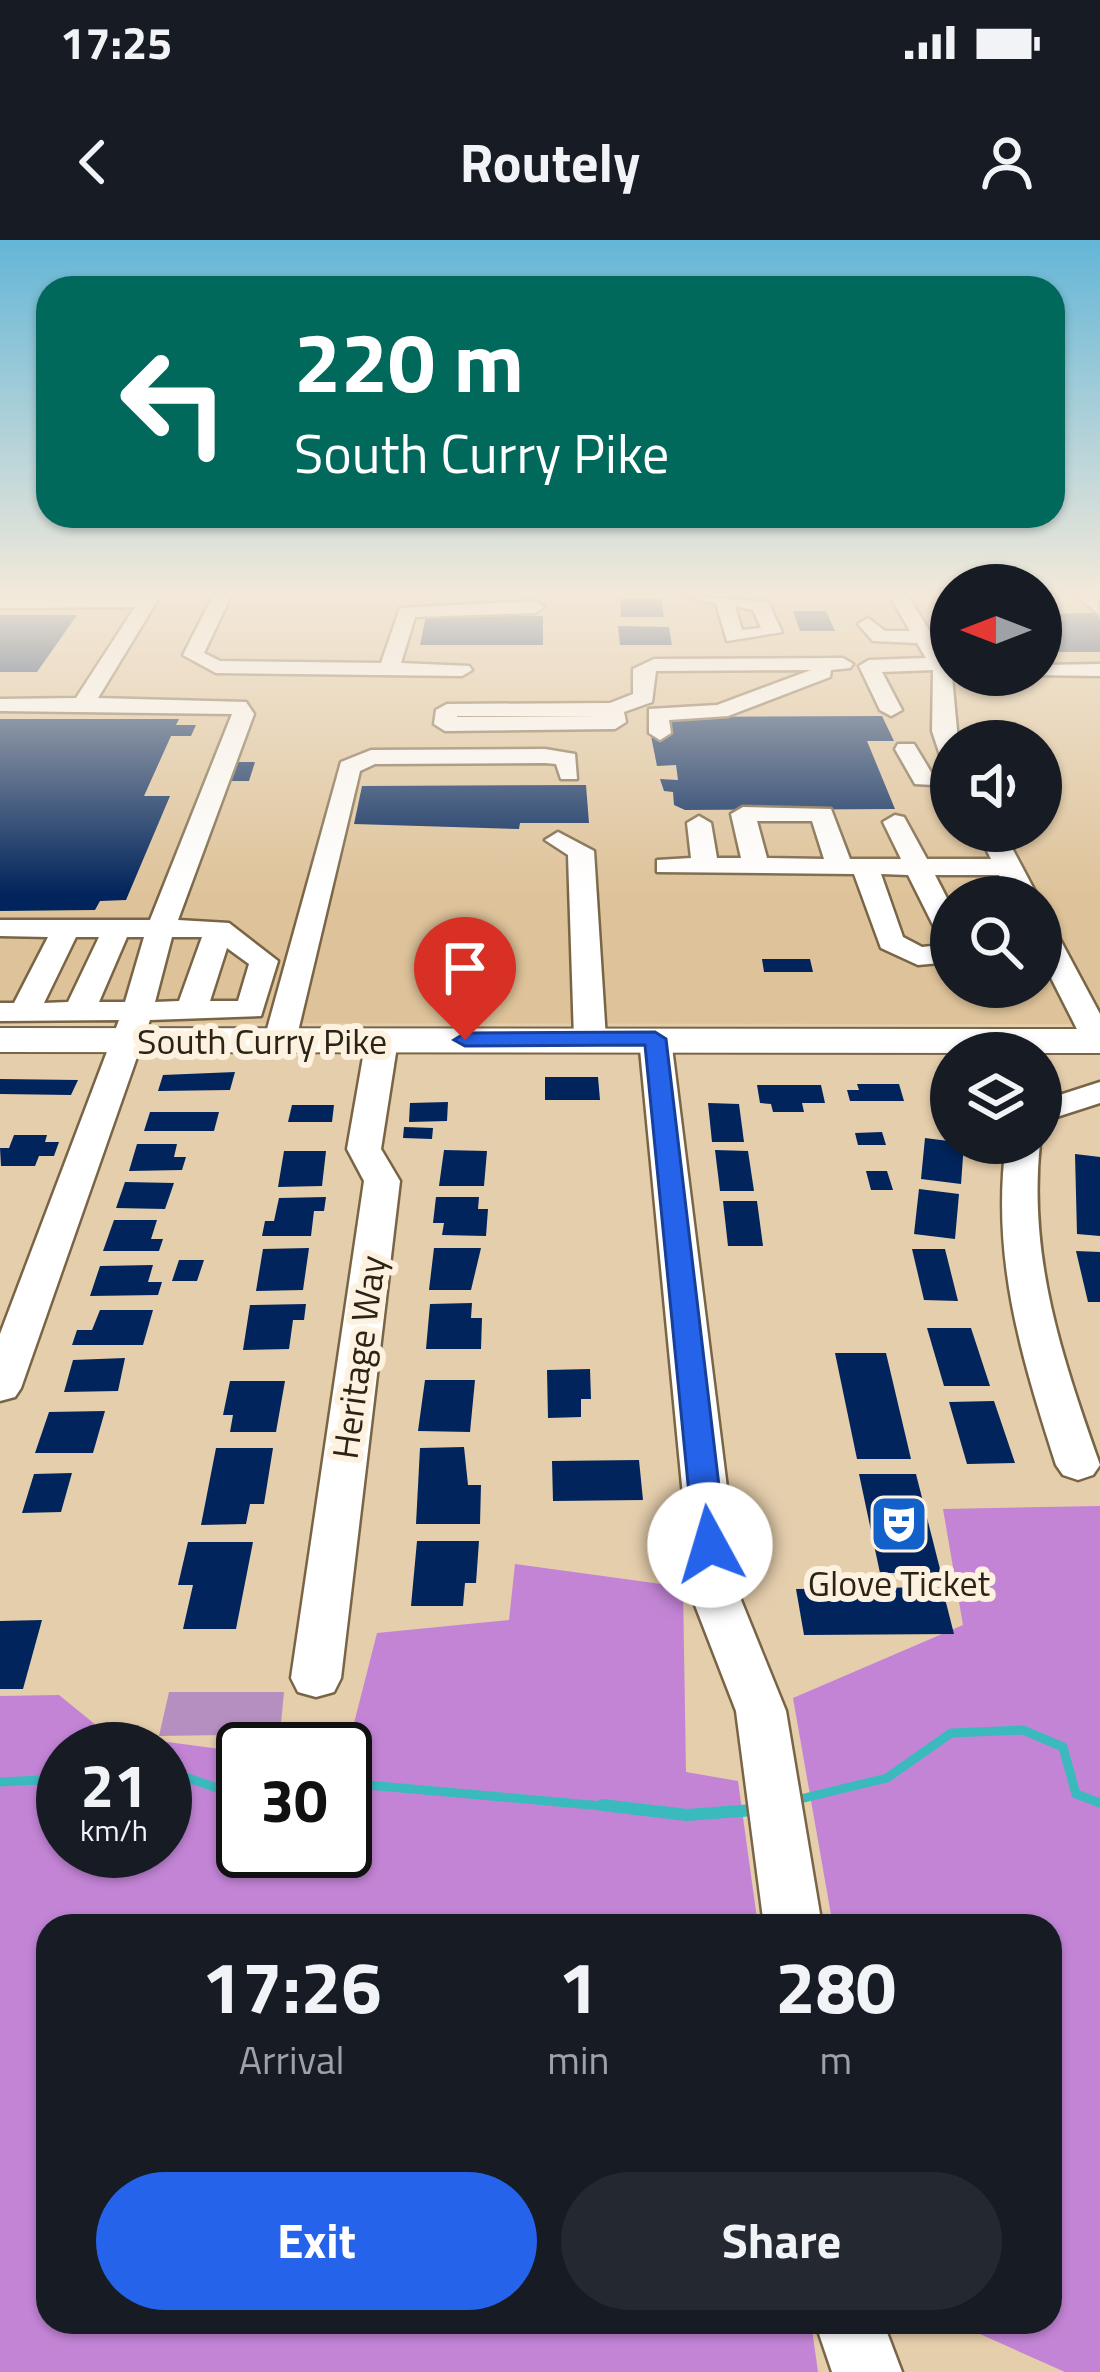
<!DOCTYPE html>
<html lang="en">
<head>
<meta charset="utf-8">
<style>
  :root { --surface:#171b24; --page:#242831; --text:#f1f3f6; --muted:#9ea1a6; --accent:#2563eb }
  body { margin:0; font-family:"Titillium Web",sans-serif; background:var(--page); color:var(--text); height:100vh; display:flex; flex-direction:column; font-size:45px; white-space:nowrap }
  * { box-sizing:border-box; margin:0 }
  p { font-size:39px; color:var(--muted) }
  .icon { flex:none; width:66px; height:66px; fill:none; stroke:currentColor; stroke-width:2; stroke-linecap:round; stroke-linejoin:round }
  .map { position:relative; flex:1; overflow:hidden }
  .panel { position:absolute; left:36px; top:1674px; width:1026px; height:420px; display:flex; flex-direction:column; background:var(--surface); border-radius:36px; box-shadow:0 3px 9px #0004 }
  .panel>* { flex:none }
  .banner { position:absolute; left:36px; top:36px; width:1029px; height:252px; border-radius:36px; box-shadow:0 3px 9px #0004; background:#00695c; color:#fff; overflow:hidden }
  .needle { width:78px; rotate:270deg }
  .buttons { position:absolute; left:930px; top:324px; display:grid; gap:24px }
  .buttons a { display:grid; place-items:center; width:132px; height:132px; border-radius:50%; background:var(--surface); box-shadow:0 3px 9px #0004; font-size:60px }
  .speed { position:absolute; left:36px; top:1482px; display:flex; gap:24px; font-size:60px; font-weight:700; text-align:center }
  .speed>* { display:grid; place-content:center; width:156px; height:156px; border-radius:50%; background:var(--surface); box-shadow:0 3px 9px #0004; line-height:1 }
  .speed small { font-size:30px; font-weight:400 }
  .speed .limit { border:6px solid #111; border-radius:18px; background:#fff; color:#111 }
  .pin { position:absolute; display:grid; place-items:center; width:102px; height:102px; color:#fff; margin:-123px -51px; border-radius:50% 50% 50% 0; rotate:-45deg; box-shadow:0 0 12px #0007 }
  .pin .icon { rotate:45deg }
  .me { position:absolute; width:132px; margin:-66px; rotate:354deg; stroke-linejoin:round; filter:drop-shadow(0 0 9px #0008) }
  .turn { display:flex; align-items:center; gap:42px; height:252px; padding:0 60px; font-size:54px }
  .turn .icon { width:156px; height:156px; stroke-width:2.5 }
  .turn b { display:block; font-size:84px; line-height:102px }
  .eta { display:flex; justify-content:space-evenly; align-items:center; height:204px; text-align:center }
  .eta b { font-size:72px; font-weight:700; line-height:84px }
  .primary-button { display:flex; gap:24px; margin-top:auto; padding:24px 60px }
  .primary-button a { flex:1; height:138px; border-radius:72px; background:var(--accent); color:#fff; font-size:48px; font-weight:700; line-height:138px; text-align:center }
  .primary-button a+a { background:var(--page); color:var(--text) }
  .status { display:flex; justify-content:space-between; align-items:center; height:84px; padding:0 60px; background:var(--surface); direction:ltr }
  .status svg { height:33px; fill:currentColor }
  header { display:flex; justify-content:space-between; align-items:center; height:156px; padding:0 60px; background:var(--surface); font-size:54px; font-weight:700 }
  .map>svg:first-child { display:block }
  .built { fill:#dec39a; fill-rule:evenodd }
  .green { fill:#b58fc0 }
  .forest { fill:#c384d6; fill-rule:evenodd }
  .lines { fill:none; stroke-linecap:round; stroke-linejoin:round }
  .stream-far1 { stroke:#3bbabe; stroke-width:9 }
  .stream { stroke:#3bbabe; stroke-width:12 }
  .building { fill:#00245b }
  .minor-casing { stroke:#796546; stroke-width:5 }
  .major-casing { stroke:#796546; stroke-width:4 }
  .minor { fill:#fff; fill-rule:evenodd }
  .major { fill:#fff; fill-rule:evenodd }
  .route { fill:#2563eb; stroke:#184099; stroke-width:3 }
  .labels { text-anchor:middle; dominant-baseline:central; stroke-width:12; stroke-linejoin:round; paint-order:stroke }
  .street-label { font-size:36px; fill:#2b2316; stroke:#fdf1e0 }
  .poi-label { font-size:36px; fill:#2b2316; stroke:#fdf1e0 }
</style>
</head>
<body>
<div class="status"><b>17:25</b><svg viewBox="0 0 49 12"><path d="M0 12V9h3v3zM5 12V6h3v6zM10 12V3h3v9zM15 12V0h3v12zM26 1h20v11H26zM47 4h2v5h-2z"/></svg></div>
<header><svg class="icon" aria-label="back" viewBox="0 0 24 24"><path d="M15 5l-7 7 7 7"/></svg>Routely<svg class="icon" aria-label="person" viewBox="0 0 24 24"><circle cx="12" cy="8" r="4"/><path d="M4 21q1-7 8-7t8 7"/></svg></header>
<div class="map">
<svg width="1100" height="2132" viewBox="0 0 1100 2132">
  <rect width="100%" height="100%" fill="#e5ceac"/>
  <path class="built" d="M0,356H951V435H1041V356H1100V784L0,783ZM951,501H1041V591H951ZM951,657H1041V747H951Z"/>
  <path class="green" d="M169,1452H284L280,1494L159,1496Z"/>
  <g class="forest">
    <path d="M1100,1266V2132H1065L953,2082H1050V1686H833L793,1458L963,1385L943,1269Z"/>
    <path d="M515,1324L683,1347L686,1532L738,1541L758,1686H48V2082H811L818,2132H0V1456L59,1455L107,1494L243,1512V1611H345V1509H324L352,1491L377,1393L509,1380ZM63,1509H165V1611H63Z"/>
  </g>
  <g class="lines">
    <g class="stream-far1">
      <path d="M165,1530L243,1557"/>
      <path d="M0,1542L63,1539"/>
      <path d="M345,1543L624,1568"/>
      <path d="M792,1561L887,1538L951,1493L1023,1490L1063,1507L1076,1554L1100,1563"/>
    </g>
    <path class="stream" d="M602,1565L687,1575L754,1570"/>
  </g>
  <g class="building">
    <path d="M620,359H661L664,377H621Z"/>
    <path d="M793,371H826L835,391H800Z"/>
    <path d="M1095,373L1100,379V412H1041V374Z"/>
    <path d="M0,375H77L37,432H0Z"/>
    <path d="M426,376H543V405H420Z"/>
    <path d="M618,386L669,387L672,405H620Z"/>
    <path d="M882,476L894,501H867L895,569L685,570L674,565L673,552L664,551L660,539L678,540L676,525L657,526L651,496H671L667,477Z"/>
    <path d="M0,479H179L176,485H196L191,496H171L144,556H170L126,660L100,661L95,670L0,671Z"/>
    <path d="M234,522H255L249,541H227Z"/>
    <path d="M586,545L589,583H520L519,589L354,584L362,546Z"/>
    <path d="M762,719H810L813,732H764Z"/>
    <path d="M235,832L230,850L158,851L163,835Z"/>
    <path d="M545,837H598L600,860H545Z"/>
    <path d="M0,839L78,840L71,855L0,854Z"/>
    <path d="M857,844H899L904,861H850L847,850H859Z"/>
    <path d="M757,845H821L825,863H802L804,872H773L771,864L760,863Z"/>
    <path d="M448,862L447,881L409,882L410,863Z"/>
    <path d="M708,863L739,864L744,902H712Z"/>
    <path d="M292,865H334L332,882H288Z"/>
    <path d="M150,872H219L214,891H144Z"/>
    <path d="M404,887L433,888L432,899L403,898Z"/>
    <path d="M882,892L886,905H858L855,893Z"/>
    <path d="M14,895H47L45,902H59L54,916H39L35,926H1L0,908H9Z"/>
    <path d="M925,898L964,903L961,944L921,939Z"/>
    <path d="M137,904H177L174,917H186L182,930L129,931Z"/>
    <path d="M444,910L487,911L484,946H439Z"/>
    <path d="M715,910L748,911L754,951H720Z"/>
    <path d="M284,911H326L322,946L278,947Z"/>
    <path d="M1075,914L1100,917V996L1077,994Z"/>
    <path d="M866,931H887L893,950H871Z"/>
    <path d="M125,942L174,943L165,969L116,968Z"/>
    <path d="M919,949L959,954L955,999L914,994Z"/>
    <path d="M326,957L324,971H314L311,996H262L265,981H274L279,958Z"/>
    <path d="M436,957H479L478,969H488L486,996L442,995L444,983H433Z"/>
    <path d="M723,961H757L763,1006H728Z"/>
    <path d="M114,980H157L151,999H163L159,1011H103Z"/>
    <path d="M309,1008L303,1050L256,1051L263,1009Z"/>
    <path d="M434,1008H481L471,1050H429Z"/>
    <path d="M912,1009H945L958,1061L924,1060Z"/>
    <path d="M1076,1011L1100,1012V1062H1088Z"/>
    <path d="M179,1020H204L197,1041H172Z"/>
    <path d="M153,1025L148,1042H162L158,1055L90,1056L100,1026Z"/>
    <path d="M472,1063L471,1078H482L481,1109H426L430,1064Z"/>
    <path d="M306,1064L304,1080H293L289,1109L243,1110L250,1065Z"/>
    <path d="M100,1070H153L143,1105H72L77,1090H92Z"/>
    <path d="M927,1088H971L990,1146H944Z"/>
    <path d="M835,1113H886L911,1219H857Z"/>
    <path d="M125,1118L118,1151L64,1152L73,1120Z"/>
    <path d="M590,1129L591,1159H581V1177L548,1178L547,1130Z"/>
    <path d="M425,1140H475L470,1192L418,1191Z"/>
    <path d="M230,1141H285L276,1192H230L233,1175H223Z"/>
    <path d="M994,1161L1015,1223L967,1224L949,1162Z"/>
    <path d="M105,1171L93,1213H35L49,1172Z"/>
    <path d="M464,1207L468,1245H481L480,1284H416L420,1208Z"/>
    <path d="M216,1208H273L264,1264H250L246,1284L201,1285Z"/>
    <path d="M639,1220L643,1260L553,1261L552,1221Z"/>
    <path d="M72,1233L61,1272L22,1273L34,1234Z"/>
    <path d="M859,1234H916L941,1333H880Z"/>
    <path d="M417,1301H479L476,1343H465L463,1366H411Z"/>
    <path d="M188,1302H253L236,1389H183L193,1345H178Z"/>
    <path d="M942,1347L954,1394L804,1395L796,1349Z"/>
    <path d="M42,1380L23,1449H0V1381Z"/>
  </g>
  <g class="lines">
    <g class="minor-casing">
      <g id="minor">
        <path d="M0,356H160L98,458L246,462L254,474L178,680L229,683L278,721L261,776L150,780L21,1148L15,1157L0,1161V1094L119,780L0,781V763H14L48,697L0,696V680H150L232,474L0,471V459L76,458L135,367L0,368ZM76,697H99L68,762L44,763ZM127,697H144L125,762H99ZM172,697H202L179,761L155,762ZM227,708L249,724L238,761H210Z"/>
        <path d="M213,356H231L204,413L220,421L381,423L400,368L535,361L544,367L535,373L415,377L401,423L469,426L472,430L462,436L216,433L183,415Z"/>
        <path d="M685,356L768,362L782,392L727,401L716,364ZM735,366L753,370L761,388L742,390Z"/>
        <path d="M890,356H908L951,426L958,501H951V522L940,515L932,491L933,430L882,432L902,470L891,476L880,470L859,426L869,420L926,418L917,403L873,401L858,384L868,378L885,391H910Z"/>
        <path d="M1076,356H1096L1100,375Z"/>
        <path d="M843,418L853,424L850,428L831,430L830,437L728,476L669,480L671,493L660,500L649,493V469L717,465L811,430L656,431L652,462L624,472L626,482L615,489L445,491L434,484L436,470L447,464L610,463L633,454V429L654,419ZM457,476H603L457,477Z"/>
        <path d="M1100,424V436L1034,435H1041V425Z"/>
        <path d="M898,504H914L931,532H951V546L915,544L895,509Z"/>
        <path d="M545,509L575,514L577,539H561L556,524L545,523L375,524L360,531L296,800L291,807H269L264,800L341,522L371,510Z"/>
        <path d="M743,567L831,569L850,619H901L883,582L895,575L904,577L927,619H991L977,591H1003L1038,657H1010L999,635H935L951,666V701L937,693L908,635L881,634L903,697L922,707L951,704V722L918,725L881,708L854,634L657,632V620L691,618L687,583L699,576L711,583L717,618H741L731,574ZM757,581H812L824,619L767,618Z"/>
        <path d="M558,592L594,611L606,799L590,808L574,799L568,615L545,600Z"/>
        <path d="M1041,682L1055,690L1100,774V812L1084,803L1041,718Z"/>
        <path d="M655,790L671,799L741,1360L786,1471L822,1686H764L736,1471L693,1360L639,799Z"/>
        <path d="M382,791L398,800L381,909L400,941L341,1438L334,1452L316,1457L298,1452L291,1438L364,941L347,909L366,800Z"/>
        <path d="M1100,842V863L1041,882V861Z"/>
        <path d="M1006,903H1040C1028,1019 1062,1117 1100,1225L1093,1235L1078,1240L1063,1235L1056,1225C1021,1116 991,1018 1006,903Z"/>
        <path d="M815,2082H883L902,2132H832Z"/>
      </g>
    </g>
    <g class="major-casing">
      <path id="major" d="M0,788L1100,789V813L0,812Z"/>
    </g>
    <use href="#minor" class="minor"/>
    <use href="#major" class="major"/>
  </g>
  <linearGradient id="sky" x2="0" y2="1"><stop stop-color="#63b6d7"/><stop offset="0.54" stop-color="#f3e9da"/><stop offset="1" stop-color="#f3e9da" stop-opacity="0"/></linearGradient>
  <rect width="1100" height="655" fill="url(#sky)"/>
  <path class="route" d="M655,792L666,799L726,1305L710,1316L694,1305L645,805L465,806L454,800L465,793Z"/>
  <defs>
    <g id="theatre-square" transform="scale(3)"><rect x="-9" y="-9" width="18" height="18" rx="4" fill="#1261cb" stroke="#fdf1e0"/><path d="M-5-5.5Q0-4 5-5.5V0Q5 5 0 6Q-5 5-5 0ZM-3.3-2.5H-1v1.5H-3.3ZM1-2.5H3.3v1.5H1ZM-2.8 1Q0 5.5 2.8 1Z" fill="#fff"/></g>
  </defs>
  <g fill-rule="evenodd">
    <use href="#theatre-square" x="899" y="1284"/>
  </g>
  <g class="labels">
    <g class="street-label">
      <text x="262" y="800">South Curry Pike</text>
      <text transform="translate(358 1117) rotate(-82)">Heritage Way</text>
    </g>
    <g class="poi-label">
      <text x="899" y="1342">Glove Ticket</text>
    </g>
  </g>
</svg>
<div class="buttons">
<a><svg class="needle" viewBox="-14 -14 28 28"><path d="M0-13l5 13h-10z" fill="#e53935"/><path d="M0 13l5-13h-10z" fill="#9ea1a6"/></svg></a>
<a><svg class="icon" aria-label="sound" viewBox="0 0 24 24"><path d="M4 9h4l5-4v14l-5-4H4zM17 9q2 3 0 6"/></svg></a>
<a><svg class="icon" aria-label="search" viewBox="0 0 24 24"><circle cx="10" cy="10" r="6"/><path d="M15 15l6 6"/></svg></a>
<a><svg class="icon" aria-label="layers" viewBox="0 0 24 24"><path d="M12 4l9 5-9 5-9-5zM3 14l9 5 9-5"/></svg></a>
</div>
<div class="speed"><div>21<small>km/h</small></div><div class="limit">30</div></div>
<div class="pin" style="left:465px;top:800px;background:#d93025"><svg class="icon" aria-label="arrive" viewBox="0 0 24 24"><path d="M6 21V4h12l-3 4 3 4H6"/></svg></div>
<svg class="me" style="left:710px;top:1305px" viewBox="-20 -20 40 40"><circle r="19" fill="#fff"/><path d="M0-13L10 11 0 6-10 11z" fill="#2563eb"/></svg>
<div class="banner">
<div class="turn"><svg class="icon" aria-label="left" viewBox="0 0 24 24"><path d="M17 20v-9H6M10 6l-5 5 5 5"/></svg><div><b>220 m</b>South Curry Pike</div></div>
</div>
<section class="panel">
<div class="eta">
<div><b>17:26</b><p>Arrival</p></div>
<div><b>1</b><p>min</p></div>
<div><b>280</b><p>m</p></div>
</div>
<div class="primary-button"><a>Exit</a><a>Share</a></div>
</section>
</div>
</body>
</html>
